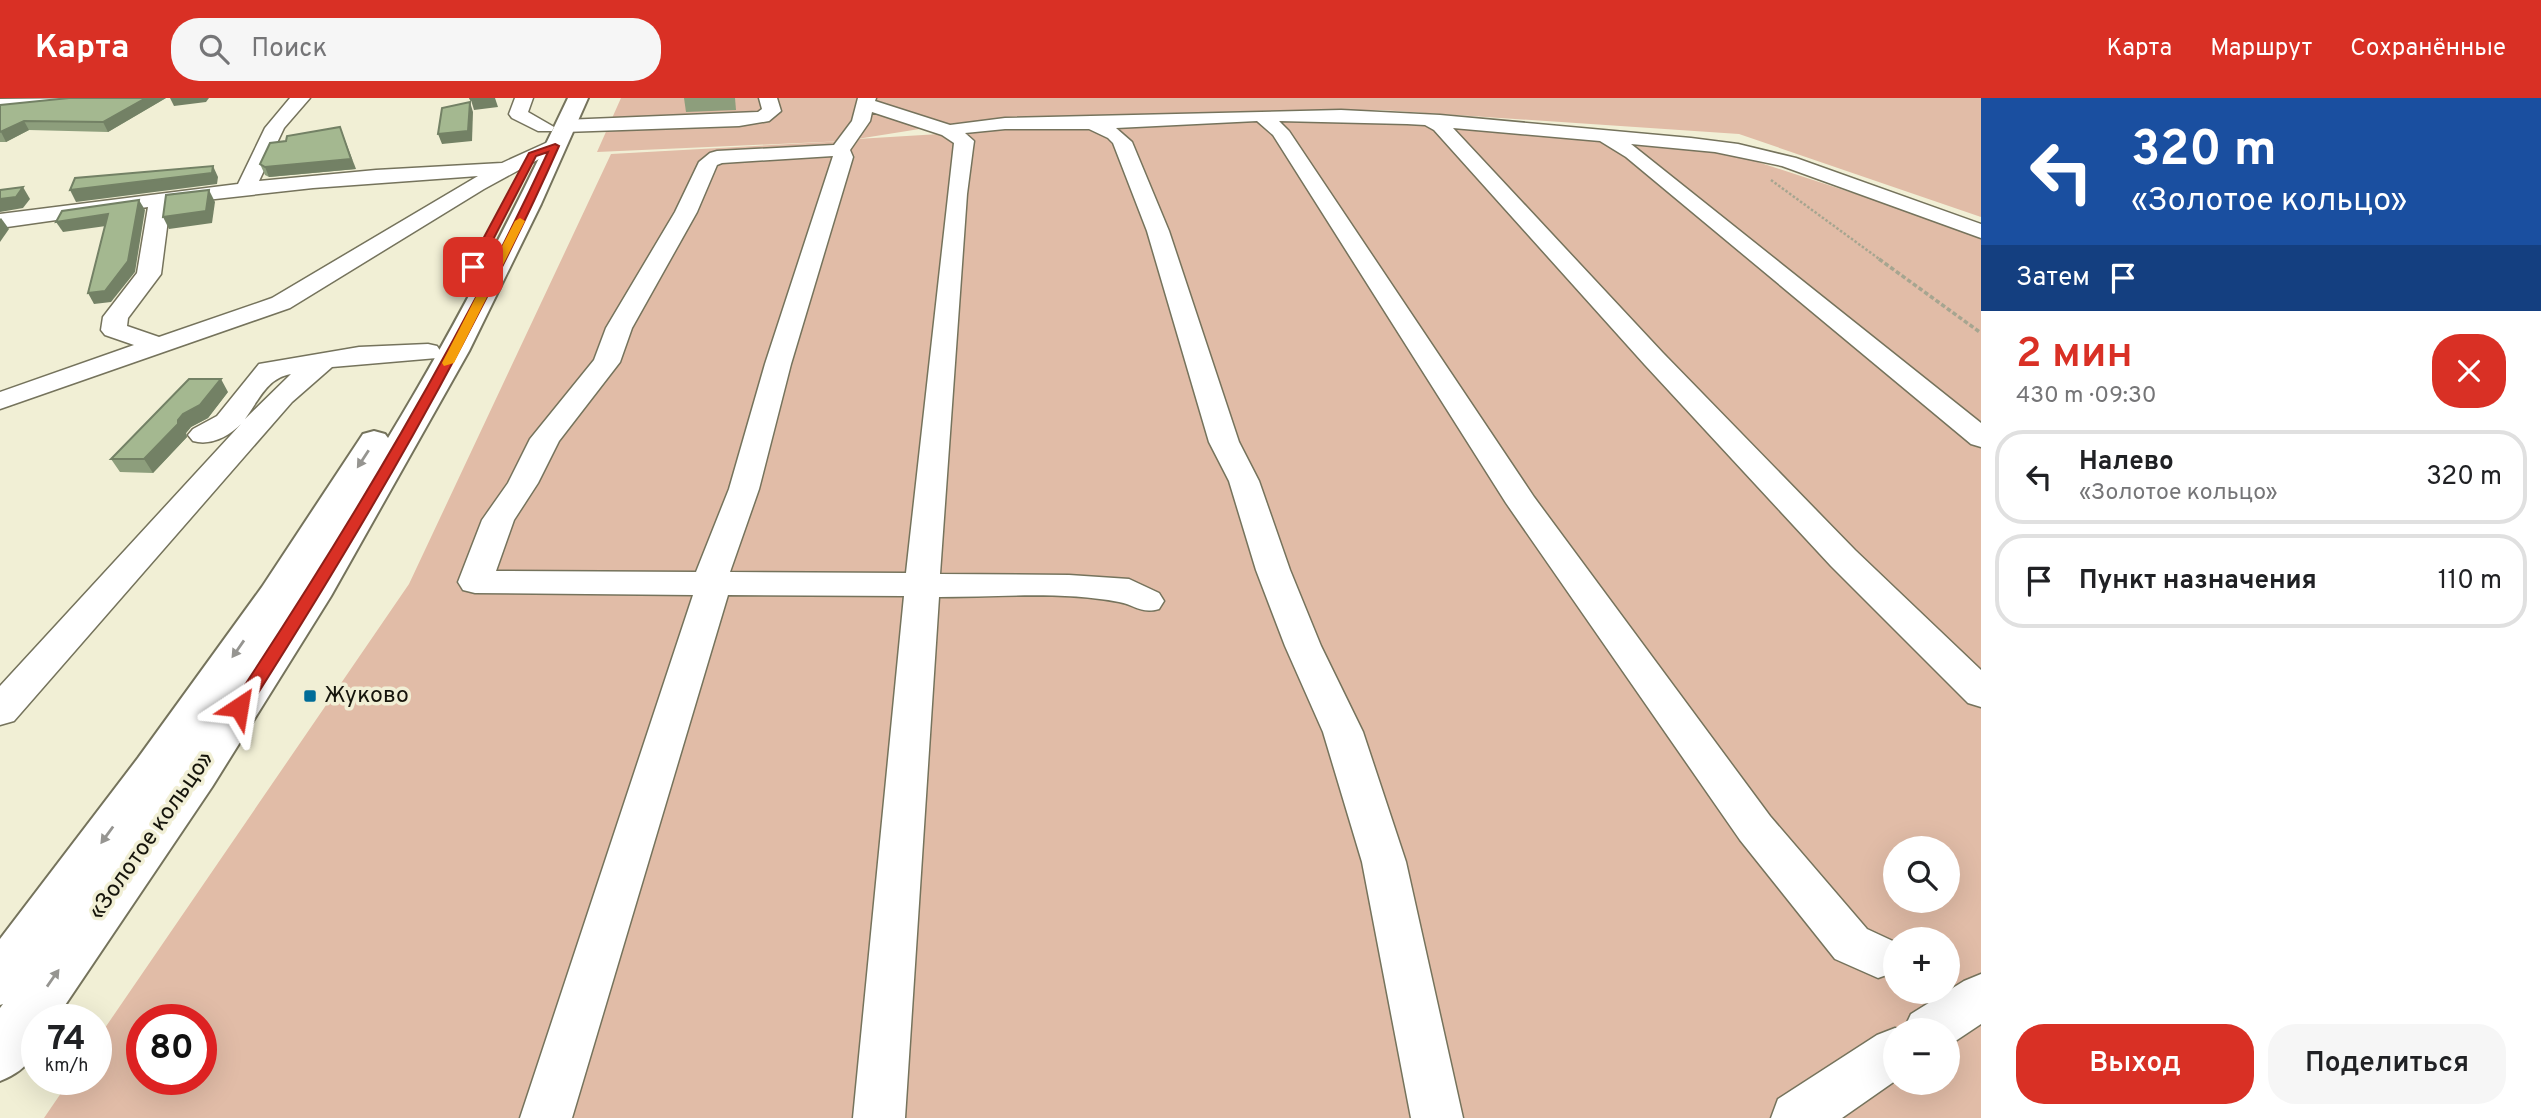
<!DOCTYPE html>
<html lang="ru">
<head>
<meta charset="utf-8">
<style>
  :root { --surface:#fff; --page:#f6f6f6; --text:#202124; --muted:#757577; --line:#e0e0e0; --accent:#d93025 }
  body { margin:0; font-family:Overpass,sans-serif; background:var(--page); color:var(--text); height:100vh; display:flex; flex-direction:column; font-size:26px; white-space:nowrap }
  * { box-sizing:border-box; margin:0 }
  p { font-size:23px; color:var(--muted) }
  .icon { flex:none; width:38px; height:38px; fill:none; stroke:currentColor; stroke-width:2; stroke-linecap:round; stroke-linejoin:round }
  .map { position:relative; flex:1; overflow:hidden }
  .panel { display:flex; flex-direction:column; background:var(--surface); width:560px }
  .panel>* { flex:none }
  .top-card { background:#1a4fa0; color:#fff; overflow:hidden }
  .tools { position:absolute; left:1883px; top:738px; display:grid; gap:14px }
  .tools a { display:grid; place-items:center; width:77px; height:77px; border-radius:50%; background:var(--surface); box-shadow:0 7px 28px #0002; font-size:35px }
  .speed { position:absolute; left:21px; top:906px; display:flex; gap:14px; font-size:35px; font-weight:700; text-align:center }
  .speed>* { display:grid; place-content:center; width:91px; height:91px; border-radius:50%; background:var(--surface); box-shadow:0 7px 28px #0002; line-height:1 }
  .speed small { font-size:18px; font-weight:400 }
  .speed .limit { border:10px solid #d22; background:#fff; color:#111 }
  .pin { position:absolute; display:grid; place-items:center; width:60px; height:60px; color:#fff; margin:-30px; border-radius:14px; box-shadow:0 4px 10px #0006 }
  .me { position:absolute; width:77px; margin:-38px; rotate:33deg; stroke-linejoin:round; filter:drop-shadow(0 0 5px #0008) }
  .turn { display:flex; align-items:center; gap:24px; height:147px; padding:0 35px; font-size:32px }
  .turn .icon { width:91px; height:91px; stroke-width:2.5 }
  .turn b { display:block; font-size:49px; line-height:60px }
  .then { display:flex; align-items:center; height:66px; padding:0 35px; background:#0003; gap:14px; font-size:26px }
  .round { display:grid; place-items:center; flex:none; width:74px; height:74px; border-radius:28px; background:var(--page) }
  .overview { display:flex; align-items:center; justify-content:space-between; height:119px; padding:0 35px }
  h1 { font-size:42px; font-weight:600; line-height:52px; color:var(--accent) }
  .action { display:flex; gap:14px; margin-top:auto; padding:14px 35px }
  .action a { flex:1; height:80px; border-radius:28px; background:var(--accent); color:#fff; font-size:28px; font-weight:600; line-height:80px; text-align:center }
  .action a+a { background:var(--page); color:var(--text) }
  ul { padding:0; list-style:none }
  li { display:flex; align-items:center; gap:21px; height:94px; margin:0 14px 10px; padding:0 21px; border:4px solid var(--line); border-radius:28px }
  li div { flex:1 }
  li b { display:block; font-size:26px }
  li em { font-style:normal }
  header { display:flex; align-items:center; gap:42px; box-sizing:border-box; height:98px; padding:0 35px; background:var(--accent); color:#fff }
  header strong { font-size:33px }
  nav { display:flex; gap:38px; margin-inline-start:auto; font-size:24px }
  .search { width:490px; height:63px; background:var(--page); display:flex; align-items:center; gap:18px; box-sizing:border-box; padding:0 24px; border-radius:28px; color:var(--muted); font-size:26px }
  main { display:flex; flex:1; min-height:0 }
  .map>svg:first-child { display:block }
  .green { fill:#e1bca7; fill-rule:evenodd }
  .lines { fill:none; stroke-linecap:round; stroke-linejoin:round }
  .minor-casing { stroke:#75735c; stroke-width:3 }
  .highway-casing { stroke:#75735c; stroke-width:4 }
  .path-far1 { stroke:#a6a590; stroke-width:2.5; stroke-dasharray:2.5 2; stroke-linecap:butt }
  .path { stroke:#a6a590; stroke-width:3.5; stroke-dasharray:4.5 2.5; stroke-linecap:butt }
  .minor { fill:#fff; fill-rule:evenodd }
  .highway { fill:#fff; fill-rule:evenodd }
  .wall { fill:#8d9e7c }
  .shaded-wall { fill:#738165 }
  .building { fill:#a4b890; stroke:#738165; stroke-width:2 }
  .oneway { fill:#969591 }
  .route { fill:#d93025; stroke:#8d1f18; stroke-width:2 }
  .slow { fill:#f59e0b }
  .poi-dot { fill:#006c98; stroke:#f1efd5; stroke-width:2.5 }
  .labels { text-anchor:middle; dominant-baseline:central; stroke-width:7; stroke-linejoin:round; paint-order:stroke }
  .poi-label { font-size:23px; fill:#15140b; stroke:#f1efd5; text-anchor:start }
  .street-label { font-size:23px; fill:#15140b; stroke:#f1efd5 }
</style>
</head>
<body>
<header>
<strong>Карта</strong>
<div class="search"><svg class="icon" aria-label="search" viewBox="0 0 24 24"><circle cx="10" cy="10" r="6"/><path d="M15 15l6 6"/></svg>Поиск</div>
<nav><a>Карта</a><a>Маршрут</a><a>Сохранённые</a></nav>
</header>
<main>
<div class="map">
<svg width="1981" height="1020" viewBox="0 0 1981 1020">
  <rect width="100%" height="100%" fill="#f1efd5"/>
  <path class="green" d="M621,0H1981V119L1739,36L1381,12L1230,14L957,25L857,41L1205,20L1463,26L1718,51L1981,137V1020H44L70,982H96V943L409,486L611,56L845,43L597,54ZM1895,751H1948V803H1895ZM1895,842H1948V894H1895ZM142,922H201V982H142ZM1895,933H1948V985H1895Z"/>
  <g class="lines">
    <g class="minor-casing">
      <g id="minor">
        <path d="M97,0L88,5L0,11V1Z"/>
        <path d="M290,0H310L284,30L259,83L376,72L502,65L548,44L555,42L565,48L562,52L539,61L484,91L290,210L0,311V294L134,247L105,237L101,232L103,219L137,175L148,109L0,130V116L238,86L265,30ZM478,78L272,200L159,239L127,228L128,220L161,176L170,106L313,90Z"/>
        <path d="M515,0H533L528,14L554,29L552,33H538L512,20L509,16Z"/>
        <path d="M759,0H777L781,13L769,23L739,28L564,34L555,28L564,22L758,14L762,11Z"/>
        <path d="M858,0H876L875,3L950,27L1005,20L1341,12L1440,17L1691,40L1738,46L1796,60L1981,126V140L1782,68L1715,54L1631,46L1981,325V349L1971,346L1626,59L1600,43L1453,30L1663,255L1855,452L1981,572V609L1968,605L1831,468L1645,267L1434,32L1425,27L1407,26L1279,23L1289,33L1534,399L1770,718L1867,831L1895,844V874L1878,880L1835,861L1740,742L1506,405L1273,37L1257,23L1116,30L1132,44L1169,133L1239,344L1259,383L1290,472L1321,548L1363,634L1406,764L1463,1020H1411L1362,764L1323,634L1285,548L1256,472L1229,383L1209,344L1147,133L1113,45L1108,40L1089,31H1005L965,35L974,43L973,50L967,96L940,476L1069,477L1129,481L1159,495L1164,503L1159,511C1141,516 1135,507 1119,504C1060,493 997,499 939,499L905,1020H853L904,498L728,497L572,1020H520L693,497L475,495L463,492L458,484L482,422L508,385L530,341L594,262L606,230L675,114L699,64L710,55L717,53L834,47L852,23ZM872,14L942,37L954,45L906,475L730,474L759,391L791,266L853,59L850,52L870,23ZM833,58L765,266L729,391L696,474L496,473L514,422L538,385L559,343L620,264L632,230L697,114L717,67L722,65Z"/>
        <path d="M428,246L437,248L441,254L437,260L332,269L292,304L14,623L0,627V588L241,326C228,339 210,348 193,343L188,337L193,331L217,318L259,266L359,249ZM291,276L245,321C259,302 267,280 291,276Z"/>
        <path d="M1981,876V926L1948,948V933H1903L1911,916L1964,883Z"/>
        <path d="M1895,930L1903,933H1895V983L1842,1020H1771L1778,1001L1877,937Z"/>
      </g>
    </g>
    <g class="highway-casing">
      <path id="highway" d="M568,0H588L541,106L469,253L331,498L212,689L55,922H37C37,955 32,970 0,983V910L3,906L0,907V841L138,660L262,489L363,336L374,333L385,336L388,340C455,230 513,116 568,0Z"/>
    </g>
    <path class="path-far1" d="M1771,82L1882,163"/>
    <path class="path" d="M1879,161L1981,235"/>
    <use href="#minor" class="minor"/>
    <use href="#highway" class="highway"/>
  </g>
  <g class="wall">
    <path d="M166,0L108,34L29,32L6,44H0V7Z"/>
    <path d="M684,0H735L736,12L686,14Z"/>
    <path d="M260,66L356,71L269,79L265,77Z"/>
    <path d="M228,294L208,320L191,329L186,335L187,339L153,375L120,374L111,361Z"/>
  </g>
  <g class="shaded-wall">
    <path d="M146,0H166L108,34L103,24Z"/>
    <path d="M170,0H209L206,4L174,8Z"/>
    <path d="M489,0H495L498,9L474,12L471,2Z"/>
    <path d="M470,4L473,14L472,43L442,46L438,36Z"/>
    <path d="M24,23L29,32L6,44L1,34Z"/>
    <path d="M340,29L356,71L269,79L265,69Z"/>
    <path d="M213,68L218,79L217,86L76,104L70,92Z"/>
    <path d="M23,89L30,101L23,110L0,114V101Z"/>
    <path d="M209,92L215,104L212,125L169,131L163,119Z"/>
    <path d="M139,102L145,112L135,174L111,204L94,206L88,195Z"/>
    <path d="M108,116L113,127L63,134L56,124Z"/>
    <path d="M1,120L9,131L0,144V121Z"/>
    <path d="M221,281L228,294L208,320L191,329L186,335L187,339L153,375L144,361L183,316Z"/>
  </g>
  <g class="building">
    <path d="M69,0H146L103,24L24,23L0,34V7Z"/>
    <path d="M470,0H489L471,2Z"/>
    <path d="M470,4L468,33L438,36L442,10Z"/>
    <path d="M340,29L351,61L265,69L260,66L270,45L286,43L287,38Z"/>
    <path d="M213,68L212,75L70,92L75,80Z"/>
    <path d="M23,89L16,99L0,101V92Z"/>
    <path d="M209,92L206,113L163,119L166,97Z"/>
    <path d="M139,102L128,163L105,193L88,195L108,116L56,124L62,113Z"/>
    <path d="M189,281H221L200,307L183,316L178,322V326L144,361H111Z"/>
  </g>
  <defs><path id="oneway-solid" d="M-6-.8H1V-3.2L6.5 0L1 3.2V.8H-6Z" transform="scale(1.75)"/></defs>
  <g class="oneway">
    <use href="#oneway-solid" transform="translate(363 361) rotate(123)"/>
    <use href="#oneway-solid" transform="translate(238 551) rotate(125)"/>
    <use href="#oneway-solid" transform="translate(107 737) rotate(126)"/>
    <use href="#oneway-solid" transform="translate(53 880) rotate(-55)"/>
  </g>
  <path class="route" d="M555,46L559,48C471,246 362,432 246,614H233L231,609L233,605C350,428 459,246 548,54L536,58L479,169L469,171L468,169L529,55Z"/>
  <path class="slow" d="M520,120L525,123L454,265L444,268L442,265L515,123Z"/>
  <rect class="poi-dot" x="303" y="591" width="14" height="14" rx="3.5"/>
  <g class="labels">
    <g class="poi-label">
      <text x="324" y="598">Жуково</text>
    </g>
    <g class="street-label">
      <text transform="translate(152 738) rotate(-55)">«Золотое кольцо»</text>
    </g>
  </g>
</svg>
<div class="tools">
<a><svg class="icon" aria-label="search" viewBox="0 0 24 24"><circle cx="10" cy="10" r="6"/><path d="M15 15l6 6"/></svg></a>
<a>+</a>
<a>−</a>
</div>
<div class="speed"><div>74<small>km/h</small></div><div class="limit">80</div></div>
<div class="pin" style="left:473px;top:169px;background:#d93025"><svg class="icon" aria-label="arrive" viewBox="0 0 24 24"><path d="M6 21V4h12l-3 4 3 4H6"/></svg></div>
<svg class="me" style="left:239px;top:609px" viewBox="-20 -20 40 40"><path d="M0-17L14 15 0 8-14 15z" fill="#d93025" stroke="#fff" stroke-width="4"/></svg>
</div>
<section class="panel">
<div class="top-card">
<div class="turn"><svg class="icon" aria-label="left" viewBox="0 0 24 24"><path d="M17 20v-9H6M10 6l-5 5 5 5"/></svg><div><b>320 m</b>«Золотое кольцо»</div></div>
<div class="then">Затем<svg class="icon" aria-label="arrive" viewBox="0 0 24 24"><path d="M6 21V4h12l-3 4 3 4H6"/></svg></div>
</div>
<div class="overview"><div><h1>2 мин</h1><p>430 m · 09:30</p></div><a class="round" style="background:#d93025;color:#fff"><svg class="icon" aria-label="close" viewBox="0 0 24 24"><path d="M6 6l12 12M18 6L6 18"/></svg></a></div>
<ul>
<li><svg class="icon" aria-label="left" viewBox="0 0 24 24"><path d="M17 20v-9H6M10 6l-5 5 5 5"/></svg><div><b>Налево</b><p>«Золотое кольцо»</p></div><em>320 m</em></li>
<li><svg class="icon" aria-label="arrive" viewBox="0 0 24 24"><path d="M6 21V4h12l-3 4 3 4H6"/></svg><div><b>Пункт назначения</b></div><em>110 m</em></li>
</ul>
<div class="action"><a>Выход</a><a>Поделиться</a></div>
</section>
</main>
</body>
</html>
